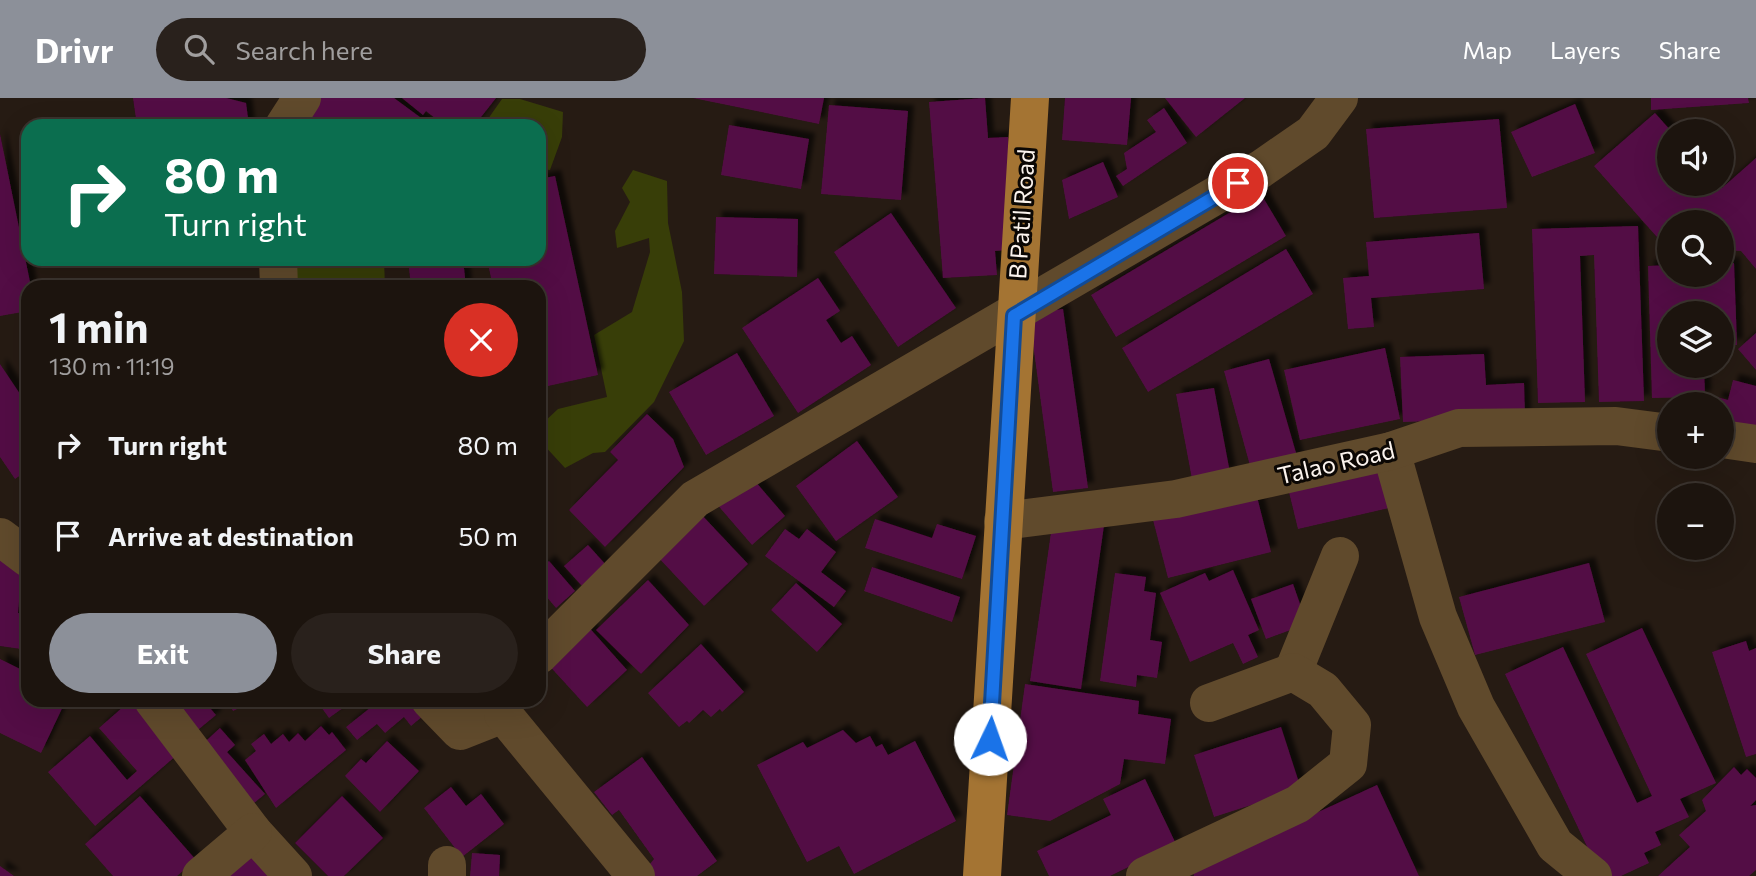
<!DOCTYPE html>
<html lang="en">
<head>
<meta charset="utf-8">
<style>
  :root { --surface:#1c140e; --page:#29211c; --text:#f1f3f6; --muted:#a09e9e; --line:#3a332e; --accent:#8c9099 }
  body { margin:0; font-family:Commissioner,sans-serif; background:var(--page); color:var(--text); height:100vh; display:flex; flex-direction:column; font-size:26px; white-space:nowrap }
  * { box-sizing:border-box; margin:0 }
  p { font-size:23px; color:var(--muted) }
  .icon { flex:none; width:38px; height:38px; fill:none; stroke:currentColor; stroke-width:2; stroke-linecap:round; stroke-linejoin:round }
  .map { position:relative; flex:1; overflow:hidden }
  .side { position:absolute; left:21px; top:182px; width:525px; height:427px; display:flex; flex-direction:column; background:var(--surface); border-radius:21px; box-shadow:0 7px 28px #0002,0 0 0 2px var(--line) }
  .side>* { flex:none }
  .hud { position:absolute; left:21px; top:21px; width:525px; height:147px; border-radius:21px; box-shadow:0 7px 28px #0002,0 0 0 2px var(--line); background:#0b6e4f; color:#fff; overflow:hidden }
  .controls { position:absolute; left:1657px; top:21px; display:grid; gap:14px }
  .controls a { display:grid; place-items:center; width:77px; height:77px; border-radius:50%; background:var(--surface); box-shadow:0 7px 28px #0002,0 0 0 2px var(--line); font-size:35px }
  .pin { position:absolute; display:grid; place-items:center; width:60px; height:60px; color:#fff; margin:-30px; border:4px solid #fff; border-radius:50%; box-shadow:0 2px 7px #0007 }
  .me { position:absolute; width:77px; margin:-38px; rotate:3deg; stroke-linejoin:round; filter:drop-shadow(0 0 5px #0008) }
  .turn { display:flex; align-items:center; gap:24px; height:147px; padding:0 28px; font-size:32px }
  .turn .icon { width:91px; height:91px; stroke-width:2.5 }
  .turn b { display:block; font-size:49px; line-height:60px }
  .round { display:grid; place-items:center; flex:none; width:74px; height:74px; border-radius:37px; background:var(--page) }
  .head { display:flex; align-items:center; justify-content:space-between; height:119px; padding:0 28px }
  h1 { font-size:42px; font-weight:700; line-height:52px }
  .button { display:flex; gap:14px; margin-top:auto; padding:14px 28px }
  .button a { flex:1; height:80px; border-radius:42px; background:var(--accent); color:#fff; font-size:28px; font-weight:700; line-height:80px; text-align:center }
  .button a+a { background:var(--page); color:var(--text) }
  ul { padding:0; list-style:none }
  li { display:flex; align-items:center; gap:21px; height:91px; padding:0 28px }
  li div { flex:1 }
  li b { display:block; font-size:26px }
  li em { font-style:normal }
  header { display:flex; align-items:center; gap:42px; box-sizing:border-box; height:98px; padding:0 35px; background:var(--accent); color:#fff }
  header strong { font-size:33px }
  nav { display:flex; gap:38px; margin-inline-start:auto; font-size:24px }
  .search { width:490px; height:63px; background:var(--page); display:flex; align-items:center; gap:18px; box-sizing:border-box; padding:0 24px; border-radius:38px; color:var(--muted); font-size:26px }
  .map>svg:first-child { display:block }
  .green { fill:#383e08 }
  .building { fill:#530d44; filter:url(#shadow) }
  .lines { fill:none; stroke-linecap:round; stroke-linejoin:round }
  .minor { stroke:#604a2c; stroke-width:38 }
  .major { stroke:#a47433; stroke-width:38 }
  .route-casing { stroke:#114b97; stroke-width:18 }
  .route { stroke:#1a73e8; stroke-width:12 }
  .labels { text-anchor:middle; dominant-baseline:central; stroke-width:6; stroke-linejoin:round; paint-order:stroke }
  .street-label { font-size:24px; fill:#fbf3ed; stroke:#0b0704 }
</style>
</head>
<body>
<header>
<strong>Drivr</strong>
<div class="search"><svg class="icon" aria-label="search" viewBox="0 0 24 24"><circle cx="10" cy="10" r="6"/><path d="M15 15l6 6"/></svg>Search here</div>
<nav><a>Map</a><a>Layers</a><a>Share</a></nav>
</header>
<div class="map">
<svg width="1756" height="778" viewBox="0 0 1756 778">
  <defs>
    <filter id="shadow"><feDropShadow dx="6" dy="-6" stdDeviation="2" flood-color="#0009"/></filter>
  </defs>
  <rect width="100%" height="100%" fill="#261b13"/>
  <g class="green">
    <path d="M502,1H520L563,14L562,39L550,72L539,71V28H483Z"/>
    <path d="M633,72L667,83L668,125L682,194L684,243L654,304L605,354L593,355L565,370L542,345V326L558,311L607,299L594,237L632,214L650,154L649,140L617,150L615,133L630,104L622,90Z"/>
    <path d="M288,161H384L385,189H288Z"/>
  </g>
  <g class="building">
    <path d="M133,0H226L246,5L249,28H137Z"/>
    <path d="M315,0H394L432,28H295Z"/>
    <path d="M402,0H496L474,28H445L426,13L423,17Z"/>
    <path d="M693,0H824L819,26Z"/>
    <path d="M985,0L988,40L1008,39L1017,151L995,153L997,177L943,180L929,4Z"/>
    <path d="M1065,0H1131L1127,47L1062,42Z"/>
    <path d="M1165,0H1245L1196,39Z"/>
    <path d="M1651,0H1748L1749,5L1651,12Z"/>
    <path d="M1575,6L1595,55L1532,79L1511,34Z"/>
    <path d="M829,7L908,13L901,102L821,96Z"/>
    <path d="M1164,10L1187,45L1123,88L1116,78L1127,71L1124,55L1156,34L1147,22Z"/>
    <path d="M1655,15L1671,33L1670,86H1718L1722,90L1756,60V171L1741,153L1722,152V124H1670V147H1664L1594,68Z"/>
    <path d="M1499,21L1507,110L1374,120L1366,31Z"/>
    <path d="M729,27L809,41L801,91L721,77Z"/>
    <path d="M0,36L31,189H28V213L0,218Z"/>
    <path d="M1103,64L1118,99L1069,121L1062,82Z"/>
    <path d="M555,78L598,277L539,290V189H493L487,161H539V81Z"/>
    <path d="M1261,96L1286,138L1116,239L1091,197Z"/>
    <path d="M891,115L956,210L898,249L834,154Z"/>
    <path d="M716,119L798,121L797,179L714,176Z"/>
    <path d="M1638,128L1644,303L1599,304L1594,157L1580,158L1585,304L1538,305L1532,131Z"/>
    <path d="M1479,135L1484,191L1371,200L1374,229L1348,231L1343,180L1369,178L1366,144Z"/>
    <path d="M1286,151L1313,196L1148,294L1122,250Z"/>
    <path d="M408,161H463L466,189H411Z"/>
    <path d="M1734,165L1737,247H1722V215H1670V268H1704L1705,299L1652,300L1648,168L1670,167V177H1722V166Z"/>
    <path d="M818,180L840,213L826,222L841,245L852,238L871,267L798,315L742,230Z"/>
    <path d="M1063,211L1088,390L1053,394L1029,216Z"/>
    <path d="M28,227V247L19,233Z"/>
    <path d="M1756,235V272L1738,251Z"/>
    <path d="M1385,250L1400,321L1300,342L1284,272Z"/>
    <path d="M737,255L774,318L706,357L669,294Z"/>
    <path d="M1484,256L1486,287L1524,285L1525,320L1403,324L1400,259Z"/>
    <path d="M1269,261L1298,362L1252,375L1224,273Z"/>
    <path d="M0,266L28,308V372L15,381L0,359Z"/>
    <path d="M1733,282L1756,288V337L1722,329V306H1716L1717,299L1728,302Z"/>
    <path d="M1214,290L1230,375L1192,381L1176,296Z"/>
    <path d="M647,316L673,341L684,369L605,449L569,412L618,362L610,354Z"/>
    <path d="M857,343L898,399L836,443L796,388Z"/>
    <path d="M1379,366L1389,410L1298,431L1287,386Z"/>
    <path d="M748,375L785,418L752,447L715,404Z"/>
    <path d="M1255,391L1271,454L1168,480L1152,418Z"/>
    <path d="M698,413L748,466L704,508L654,455Z"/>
    <path d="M1053,420L1104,427L1081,591L1030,583Z"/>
    <path d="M875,421L932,440L937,426L976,438L962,481L865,450Z"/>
    <path d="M785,431L799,441L807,431L836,454L821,474L846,493L834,509L765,458Z"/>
    <path d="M588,447L615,477L591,498L564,468Z"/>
    <path d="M0,451L23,458L18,515L28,516V552L0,548Z"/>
    <path d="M549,463L575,493L556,510L539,490V472Z"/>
    <path d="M1589,465L1605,524L1475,557L1459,499Z"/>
    <path d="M872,469L960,499L952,524L864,493Z"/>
    <path d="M1233,472L1259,532L1248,537L1258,559L1243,566L1233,545L1190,564L1160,495L1205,475L1209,483Z"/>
    <path d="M1115,475L1146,479L1144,493L1156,495L1150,542L1162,544L1157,580L1137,577L1136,589L1100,583Z"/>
    <path d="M648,482L689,527L641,576L596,532Z"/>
    <path d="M796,485L842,526L817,554L771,512Z"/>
    <path d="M1293,486L1307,526L1266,541L1251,501Z"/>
    <path d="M585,525L627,572L587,609L544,562Z"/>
    <path d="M1642,530L1716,685L1680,701L1689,719L1655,734L1661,747L1644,755L1649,765L1621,778H1601L1505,576L1563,549L1637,705L1652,698L1586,556Z"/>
    <path d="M1746,543L1749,553L1756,550V656L1746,659L1712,554Z"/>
    <path d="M701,546L744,594L722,614L720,611L711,619L703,612L689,625L687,623L679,629L648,595Z"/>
    <path d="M0,561L28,575V602H66L41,655L0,635Z"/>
    <path d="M1025,586L1139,603L1138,616L1171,621L1165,666L1124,661L1120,686L1050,723L1007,717Z"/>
    <path d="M131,602H143L185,650L95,728L48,674L90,638L127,682L137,673L99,630Z"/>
    <path d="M165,602H203L216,617L193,636Z"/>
    <path d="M227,602H256L233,613Z"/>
    <path d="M316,602H354L329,620Z"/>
    <path d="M380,602H410L423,618L411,628L404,619L385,635L377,626L357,642L346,629Z"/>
    <path d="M321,628L329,637L332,634L346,652L276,710L245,662L256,653L251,646L264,636L271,646L283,636L289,644L298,635L305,643Z"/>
    <path d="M1281,629L1301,691L1214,719L1194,657Z"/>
    <path d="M220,630L235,647L227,654L265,696L248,710L197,651Z"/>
    <path d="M843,632L856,645L870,638L876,649L882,646L888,657L915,643L956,723L854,776L839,748L807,764L757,667L803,644L807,650Z"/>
    <path d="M387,643L419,673L380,714L345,678L361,661L366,665Z"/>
    <path d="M642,659L717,763L697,778H651L646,771L654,761L619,712L612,717L594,694Z"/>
    <path d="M1734,669L1741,677L1747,671L1756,680V702L1750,708L1756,707V772L1749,778H1658L1690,749L1679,737L1706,713L1702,702Z"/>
    <path d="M1145,681L1176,746L1110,778H1049L1037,753L1111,717L1103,701Z"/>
    <path d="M1377,687L1419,778H1194L1192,772Z"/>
    <path d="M451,689L466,708L481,696L504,726L462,759L424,710Z"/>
    <path d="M140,698L196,762L177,778H113L85,746Z"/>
    <path d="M342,698L383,740L344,778H328L295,745Z"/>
    <path d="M259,752L281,778H229Z"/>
    <path d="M472,755L500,757L499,778H470Z"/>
    <path d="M0,768L14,778H0Z"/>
  </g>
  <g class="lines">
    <g class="minor">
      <path d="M284,28L302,0"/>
      <path d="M278,161L279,189"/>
      <path d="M1722,341L1756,346"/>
      <path d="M1391,353L1438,519L1476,609L1555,747L1593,778"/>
      <path d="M1003,423L1176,401L1391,353L1459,330L1616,328L1670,335"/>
      <path d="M0,439L28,460"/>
      <path d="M539,557L695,401L1261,71L1313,35L1339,0"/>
      <path d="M1293,574L1340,458"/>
      <path d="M153,602L253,734L293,778"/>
      <path d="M430,602L460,633L503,616"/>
      <path d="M503,602V616L636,778"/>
      <path d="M447,767V778"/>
      <path d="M201,778L253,734"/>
      <path d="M1145,778L1298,706L1348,666L1352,627L1323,592L1293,574L1209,605"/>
    </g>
    <path class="major" d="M982,778L1030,0"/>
  </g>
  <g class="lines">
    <g class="route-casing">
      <path id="route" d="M990,641L1014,218L1238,85"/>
    </g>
    <use href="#route" class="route"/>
  </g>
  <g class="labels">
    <g class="street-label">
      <text transform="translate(1021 116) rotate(-86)">B Patil Road</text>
      <text transform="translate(1336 364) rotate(-13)">Talao Road</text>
    </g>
  </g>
</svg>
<div class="controls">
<a><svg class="icon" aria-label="sound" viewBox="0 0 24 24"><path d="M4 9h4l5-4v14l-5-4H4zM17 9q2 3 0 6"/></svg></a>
<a><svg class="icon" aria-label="search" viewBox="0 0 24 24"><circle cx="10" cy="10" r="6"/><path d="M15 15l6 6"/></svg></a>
<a><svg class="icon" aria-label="layers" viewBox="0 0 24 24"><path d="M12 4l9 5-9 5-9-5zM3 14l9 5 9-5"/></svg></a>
<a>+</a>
<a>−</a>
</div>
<div class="pin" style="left:1238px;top:85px;background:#d93025"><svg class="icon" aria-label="arrive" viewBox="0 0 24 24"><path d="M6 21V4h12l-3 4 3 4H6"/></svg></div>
<svg class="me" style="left:990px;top:641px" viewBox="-20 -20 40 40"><circle r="19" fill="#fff"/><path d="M0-13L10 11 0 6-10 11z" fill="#1a73e8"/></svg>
<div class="hud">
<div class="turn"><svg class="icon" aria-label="right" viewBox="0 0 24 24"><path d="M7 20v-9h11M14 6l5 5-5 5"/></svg><div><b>80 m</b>Turn right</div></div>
</div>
<section class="side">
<div class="head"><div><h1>1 min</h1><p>130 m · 11:19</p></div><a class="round" style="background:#d93025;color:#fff"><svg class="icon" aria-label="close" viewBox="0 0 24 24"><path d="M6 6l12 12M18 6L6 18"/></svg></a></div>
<ul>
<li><svg class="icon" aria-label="right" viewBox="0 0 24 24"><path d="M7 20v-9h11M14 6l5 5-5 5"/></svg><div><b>Turn right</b></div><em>80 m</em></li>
<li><svg class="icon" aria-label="arrive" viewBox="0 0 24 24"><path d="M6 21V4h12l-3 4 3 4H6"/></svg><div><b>Arrive at destination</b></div><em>50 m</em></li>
</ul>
<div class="button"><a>Exit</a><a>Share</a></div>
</section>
</div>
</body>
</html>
